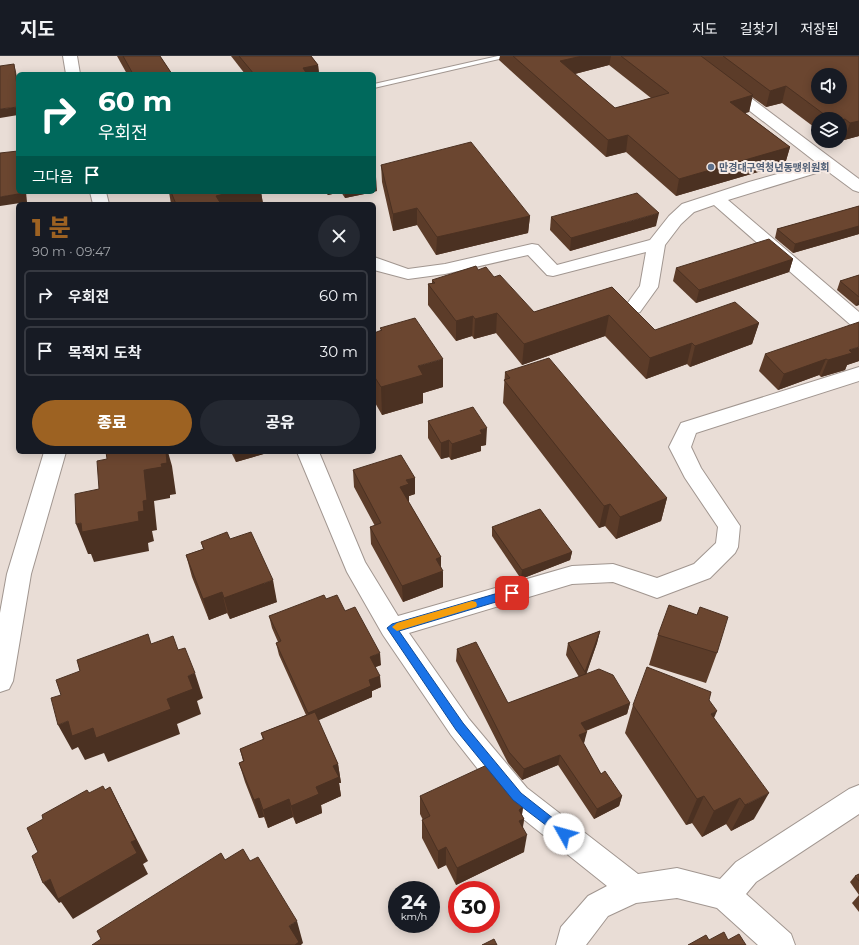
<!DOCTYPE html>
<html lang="ko">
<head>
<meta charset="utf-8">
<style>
  :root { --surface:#171b24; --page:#242831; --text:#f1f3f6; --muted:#9ea1a6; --line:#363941; --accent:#9d6222 }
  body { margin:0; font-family:Montserrat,"Noto Sans KR",sans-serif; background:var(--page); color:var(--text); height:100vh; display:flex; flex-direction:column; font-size:15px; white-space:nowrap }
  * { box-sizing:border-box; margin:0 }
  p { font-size:13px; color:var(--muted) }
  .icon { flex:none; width:22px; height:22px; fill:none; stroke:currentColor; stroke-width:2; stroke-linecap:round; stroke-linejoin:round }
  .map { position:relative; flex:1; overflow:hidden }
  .details { position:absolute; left:16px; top:146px; width:360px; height:252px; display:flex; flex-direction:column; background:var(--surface); border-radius:6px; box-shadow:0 2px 10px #0003 }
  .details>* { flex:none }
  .top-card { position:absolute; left:16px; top:16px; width:360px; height:122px; border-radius:6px; box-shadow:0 2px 10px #0003; background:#00695c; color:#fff; overflow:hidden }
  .controls { position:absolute; left:811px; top:12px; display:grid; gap:8px }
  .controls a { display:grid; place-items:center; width:36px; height:36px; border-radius:50%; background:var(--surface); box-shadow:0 2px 10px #0003; font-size:20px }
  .speed { position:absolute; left:388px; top:825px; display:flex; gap:8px; font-size:20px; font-weight:700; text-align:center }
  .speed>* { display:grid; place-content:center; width:52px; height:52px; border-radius:50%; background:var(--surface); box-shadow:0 2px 10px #0003; line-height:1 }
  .speed small { font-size:10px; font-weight:400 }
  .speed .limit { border:6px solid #d22; background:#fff; color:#111 }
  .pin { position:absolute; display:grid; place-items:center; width:34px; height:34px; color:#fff; margin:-17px; border-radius:8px; box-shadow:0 2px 6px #0006 }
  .me { position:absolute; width:44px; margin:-22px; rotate:308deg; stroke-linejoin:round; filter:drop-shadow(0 0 3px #0008) }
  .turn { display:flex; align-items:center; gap:14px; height:84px; padding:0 16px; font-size:18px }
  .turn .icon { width:52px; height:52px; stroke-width:2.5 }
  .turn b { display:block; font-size:28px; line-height:34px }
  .then { display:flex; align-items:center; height:38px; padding:0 16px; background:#0003; gap:8px; font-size:15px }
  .round { display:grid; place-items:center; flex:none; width:42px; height:42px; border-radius:21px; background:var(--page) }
  .head { display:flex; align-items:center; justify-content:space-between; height:68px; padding:0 16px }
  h1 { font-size:24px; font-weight:800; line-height:30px; color:var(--accent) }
  .button { display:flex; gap:8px; margin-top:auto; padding:8px 16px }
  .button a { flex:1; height:46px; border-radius:24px; background:var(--accent); color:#fff; font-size:16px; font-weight:800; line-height:46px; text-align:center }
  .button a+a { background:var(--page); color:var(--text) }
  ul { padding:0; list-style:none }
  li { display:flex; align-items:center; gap:12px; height:50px; margin:0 8px 6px; padding:0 8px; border:2px solid var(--line); border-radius:6px }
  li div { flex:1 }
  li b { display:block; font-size:15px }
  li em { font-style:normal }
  header { display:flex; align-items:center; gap:24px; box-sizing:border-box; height:56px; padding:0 20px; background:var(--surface); border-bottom:1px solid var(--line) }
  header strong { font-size:19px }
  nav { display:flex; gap:22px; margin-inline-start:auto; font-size:14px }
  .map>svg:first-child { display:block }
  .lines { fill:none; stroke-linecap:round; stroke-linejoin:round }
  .service-casing { stroke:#a19690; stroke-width:2 }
  .minor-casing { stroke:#a19690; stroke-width:2 }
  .tertiary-casing { stroke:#a19690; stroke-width:2 }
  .service { fill:#fff; fill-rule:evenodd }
  .minor { fill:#fff; fill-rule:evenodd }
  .tertiary { fill:#fff; fill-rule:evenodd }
  .wall { fill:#5c3c29; fill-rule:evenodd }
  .shaded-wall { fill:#4b3122 }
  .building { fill:#6b4630; stroke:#4b3122; fill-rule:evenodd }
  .route { fill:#1a73e8; stroke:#114b97 }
  .slow { fill:#f59e0b }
  .service-dot { fill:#5c6f8a; stroke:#f6eae4; stroke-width:1.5 }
  .labels { text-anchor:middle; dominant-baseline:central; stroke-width:4; stroke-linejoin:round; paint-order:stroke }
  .far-service-label { font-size:10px; font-weight:bold; fill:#4e5e75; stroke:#f6eae4; text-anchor:start }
</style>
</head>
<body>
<header>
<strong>지도</strong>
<nav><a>지도</a><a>길찾기</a><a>저장됨</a></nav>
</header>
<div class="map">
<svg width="859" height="889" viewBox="0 0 859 889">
  <rect width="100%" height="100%" fill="#e9ddd6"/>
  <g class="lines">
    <g class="service-casing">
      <path id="service" d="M498,0H512L374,32V28Z"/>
    </g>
    <g class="minor-casing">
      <g id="minor">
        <path d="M679,0H695L859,123V136L853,134L826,114L728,144L859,256V272L852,270L714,149L694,156L681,168L665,189L658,231L640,256L633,258L626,256L624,252L640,230L646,196L553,220L547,219L528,199L445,218L408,223L374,214V201L408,213L445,208L532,188L538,189L557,209L650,184L669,160L682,148L749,126L817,107Z"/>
        <path d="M859,311V325L696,377L691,391L701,412L740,470L738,491L735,497L710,522L657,542L613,526L572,528L409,577L469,663L527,732L638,818L677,812L720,823L736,806L849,733L859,729V758L756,826L746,838L791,878L795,889H758L717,852L677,842L636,847L608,860L586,889H556L561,871L588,840L607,830L507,750L451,679L383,579L347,516L297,396H319L365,506L398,560L572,510L613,508L657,522L694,508L716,487L718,471L685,422L669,391L681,367Z"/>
      </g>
    </g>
    <g class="tertiary-casing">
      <g id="tertiary">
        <path d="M63,0H77L80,18H66Z"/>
        <path d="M90,136H106L109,148H93Z"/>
        <path d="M44,396H66L31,518L13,625L9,633L0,636V557L7,518Z"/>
      </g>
    </g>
    <use href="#service" class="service"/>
    <use href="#minor" class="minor"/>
    <use href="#tertiary" class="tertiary"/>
  </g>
  <g class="wall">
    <path d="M117,0H160L172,18H127Z"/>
    <path d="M231,0H311L318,9L319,18H245Z"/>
    <path d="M500,0H859V80L844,84L840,80V63H818V74L782,47L766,51L752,41L749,56L745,57L790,91L785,108L676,140L626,96L606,101L499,4ZM609,9L651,42L615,52L575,18Z"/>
    <path d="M381,109L530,160L528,177L436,199L417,169L393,175L382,126Z"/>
    <path d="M169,136H261L263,148H171Z"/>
    <path d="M325,136H374L345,142L341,136L328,139Z"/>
    <path d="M859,150V178L793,197L775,182L777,173Z"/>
    <path d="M551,161L656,170L570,195L550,174Z"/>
    <path d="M793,203L789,216L696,247L673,225L676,212Z"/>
    <path d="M478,214L494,221L534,256L612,231L655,274L759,267L752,288L690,311L687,308L646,323L605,280L522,309L496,277L474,283L472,280L456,285L428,249V228L432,227V224Z"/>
    <path d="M859,219V249L856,250L837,234L840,225Z"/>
    <path d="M380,272L443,331L423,337V347L382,359L374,345V277L381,275Z"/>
    <path d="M765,298L859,305L847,309L845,314L821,321L819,319L778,334L759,315Z"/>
    <path d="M505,316L667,442L661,465L616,483L605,470L599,472L503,347Z"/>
    <path d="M428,365L486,389L481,390V395L451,404L449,401L441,403L428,382Z"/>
    <path d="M231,396H267V397L236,406Z"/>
    <path d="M353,414L415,422V438L409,440V445H408L441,501V511L443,531L403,546L371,488L370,471L375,470L354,431Z"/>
    <path d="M492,471L572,496L570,504L521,523L492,480Z"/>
    <path d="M230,483L277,546L230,563L227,557L209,564L192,521L186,499L203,493L201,486Z"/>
    <path d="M326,543L345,555L381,609L375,611L381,631L372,635V641L318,664L338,708L341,727H339L341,740L321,749L322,757L296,768L293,761L268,772L264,761L259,762L245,726L239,707L243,705L240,693L263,684L261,677L306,659L279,599L276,587L278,586L272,572L269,560Z"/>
    <path d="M700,551L717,597L706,627L649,609L658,579L697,559Z"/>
    <path d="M600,575L597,587L586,618L630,647L627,658L586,675L584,687H583L601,718L622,740L619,750L594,763L558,709L522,724L508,707L456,605L457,593L508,647L579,621L566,599L568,587Z"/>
    <path d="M709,644L714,662L754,763L731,775L726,768L702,781L692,767L686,769L625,677L633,649Z"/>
    <path d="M420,740L523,751L522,759L524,763L523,771L524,796L456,829L446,809L438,813L422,782V764H423L420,758Z"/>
    <path d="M859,818V839L850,826L855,820Z"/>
    <path d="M859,839V856L852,847Z"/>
  </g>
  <g class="shaded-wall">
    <path d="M582,0H611L609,9L559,22L560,5Z"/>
    <path d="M14,8L16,16L18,28V37Z"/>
    <path d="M318,9L319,18H303V12Z"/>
    <path d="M786,30L782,47L766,51L770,35Z"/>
    <path d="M753,39L749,56L726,62L730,46Z"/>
    <path d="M18,51V59L0,62V53Z"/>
    <path d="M830,58L828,63H824L825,59Z"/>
    <path d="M845,63L840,78V64Z"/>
    <path d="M859,65V80L844,84L850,67Z"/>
    <path d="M628,79L626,96L606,101L608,84Z"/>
    <path d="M790,91L785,108L676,140L679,123Z"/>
    <path d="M376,121L377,135L374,136V122Z"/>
    <path d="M24,136H26L27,146L0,150V141Z"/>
    <path d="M232,136H261L263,148H218L216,140Z"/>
    <path d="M327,136H341L328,139Z"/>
    <path d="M345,136H374L345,142Z"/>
    <path d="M417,152V169L393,175V158Z"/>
    <path d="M659,157L656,170L570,195L571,182Z"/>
    <path d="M530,160L528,177L436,199L437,181Z"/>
    <path d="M859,170V178L793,197L795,188Z"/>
    <path d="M793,203L789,216L696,247L699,234Z"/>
    <path d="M859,243V249L856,250Z"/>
    <path d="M497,257L496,277L474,283L475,263Z"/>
    <path d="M609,259L605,280L522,309L524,288Z"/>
    <path d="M473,260L472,280L456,285V265Z"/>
    <path d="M759,267L752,288L690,311L695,290Z"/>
    <path d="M692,287L687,308L646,323L650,302Z"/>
    <path d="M859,291V305L847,309L845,314L821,321L828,304L849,294Z"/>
    <path d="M443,303V331L423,337V347L382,359L381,331L418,310Z"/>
    <path d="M826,303L819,319L778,334L784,318Z"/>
    <path d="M487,372L486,389L481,390V395L451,404L452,388L480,374Z"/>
    <path d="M449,384V401L441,403V387Z"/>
    <path d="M166,396H168L172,410L176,438L170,439V442L154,445L157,474L152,475L154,485L148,487L149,495L94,506L91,498H88L76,468L138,456L144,414L161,408Z"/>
    <path d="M234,396H267V397L236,406Z"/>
    <path d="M415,422V438L409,440V445L400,448V431L406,424Z"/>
    <path d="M667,442L661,465L616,483L620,461Z"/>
    <path d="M610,448L605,470L599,472L604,450Z"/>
    <path d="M572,496L570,504L521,523L522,514Z"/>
    <path d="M441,501V516L443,515V531L403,546L402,530L436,503Z"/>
    <path d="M273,524L277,546L230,563L224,542Z"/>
    <path d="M222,536L227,557L209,564L203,543Z"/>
    <path d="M600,575L597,587L583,628L585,616Z"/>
    <path d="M380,597L381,609L371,613L370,601Z"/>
    <path d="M195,617L203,642L197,645L201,658L177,668L180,678L108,706L104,697L85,704L78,691L72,694L58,669L68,665L93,672L167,643L188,620Z"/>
    <path d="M380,620L381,631L372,635V641L310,668L308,657L369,624Z"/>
    <path d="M630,647L627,658L579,677L581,667Z"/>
    <path d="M717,655L705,683L711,658Z"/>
    <path d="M587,676L584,687L576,690L579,679Z"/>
    <path d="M560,699L558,709L522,724L524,713Z"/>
    <path d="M338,708L341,727H339L341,740L321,749L322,757L296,768L291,750L316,731L333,710Z"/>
    <path d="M110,731L148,805L143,808L148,818L73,863L61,846L59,847L43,827L50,823L131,786Z"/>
    <path d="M769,737L754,763L731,775L745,749Z"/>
    <path d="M622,740L619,750L594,763L597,753Z"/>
    <path d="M704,740L692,767L686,769L697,743Z"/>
    <path d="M259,742L264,761L259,762L254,744Z"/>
    <path d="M740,742L726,768L702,781L714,755Z"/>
    <path d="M289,743L293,761L268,772L263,754Z"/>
    <path d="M523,751L521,764L524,763L521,781L516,783L519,754Z"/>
    <path d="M527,779L524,796L456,829L457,812Z"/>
    <path d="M446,791V809L438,813V795Z"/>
    <path d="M297,865L303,887L301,889H295L289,870Z"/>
  </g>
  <g class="building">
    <path d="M123,0H160L172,18H133Z"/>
    <path d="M239,0H311L318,9L303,12L307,18H254Z"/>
    <path d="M513,0H582L560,5L615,52L669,37L621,0H701L753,39L730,46L790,91L679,123L628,79L608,84Z"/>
    <path d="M723,0H859V65L850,67L845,63L840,64V63H836L830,58L825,59L786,30L770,35ZM818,19H840V41H818Z"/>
    <path d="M14,8L18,37V51L0,53V10Z"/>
    <path d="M471,86L530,160L437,181L417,152L393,158L381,109Z"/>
    <path d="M18,95V136H24V137L0,141V97Z"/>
    <path d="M171,136H232L216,140L221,148H176Z"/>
    <path d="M637,137L659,157L571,182L551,161Z"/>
    <path d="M859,150V170L795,188L777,173Z"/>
    <path d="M769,183L793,203L699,234L676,212Z"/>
    <path d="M476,210L478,214L486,211L494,221L500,219L534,256L612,231L655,274L735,246L759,267L695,290L692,287L650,302L609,259L524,288L497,257L475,263L473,260L456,265L428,228L435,227L432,224Z"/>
    <path d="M859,219V241L840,225Z"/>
    <path d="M415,262L443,303L418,310L423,319L381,331L374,320V277L382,274L380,272Z"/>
    <path d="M859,266V291L849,294L852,297L828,304L826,303L784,318L765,298Z"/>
    <path d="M549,302L667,442L620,461L610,448L604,450L504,324L510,322L505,316Z"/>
    <path d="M473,351L487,372L480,374L482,378L452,388L449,384L441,387L428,365Z"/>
    <path d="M106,396H166L167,407L161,408L162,411L144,414L147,444L143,445L144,455L138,456L139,465L82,476L81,467L76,468L75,438L99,433L97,405L107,403Z"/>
    <path d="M401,399L415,422L406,424L409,428L400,431L441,501L436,503L443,515L402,530L370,471L381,467L353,414Z"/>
    <path d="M540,453L572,496L522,514L492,471Z"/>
    <path d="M227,476L230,483L251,476L273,524L224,542L222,536L203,543L186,499L204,493L201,486Z"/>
    <path d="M324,539L326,543L337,539L345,555L355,551L380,597L370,601L380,620L369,624L371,630L308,657L276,587L281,585L269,560Z"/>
    <path d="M669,549L697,559L700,551L728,561L717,597L658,579Z"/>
    <path d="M600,575L585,616L568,587Z"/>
    <path d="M148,578L151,588L173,580L178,594L185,592L195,617L188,620L193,633L167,643L171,653L96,682L93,672L72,680L68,665L58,669L51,642L61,639L56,624L80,615L77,604Z"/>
    <path d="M476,586L508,647L599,613L613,619L630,647L581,667L587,676L579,679L601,718L605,715L622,740L597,753L560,699L524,713L509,696L457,593Z"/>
    <path d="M647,611L711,636L709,644L717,655L711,658L769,737L745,749L740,742L714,755L704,740L697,743L633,649Z"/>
    <path d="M315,656L338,708L333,710L339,721L316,731L319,738L291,750L289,743L263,754L259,742L254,744L239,707L244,705L240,693L264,683L261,677Z"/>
    <path d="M489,708L508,732L515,738L523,751L519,754L524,763L519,765L527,779L457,812L446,791L438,795L422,764L430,760L420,740Z"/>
    <path d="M103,730L105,734L110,731L136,784L131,786L137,797L58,843L50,823L43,827L32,800L38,796L27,772L43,763L42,759L87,734L89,737Z"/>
    <path d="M243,793L250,805L258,801L297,865L289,870L299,886L295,889H92L101,883L97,875L221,797L225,804Z"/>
    <path d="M859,818V825L855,820Z"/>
    <path d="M724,876L728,884L739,878L746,889H688L706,879L709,884Z"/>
    <path d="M494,883L497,889H482Z"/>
  </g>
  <path class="route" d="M512,533L516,534L517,537L516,540L399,575L463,667L521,737L568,774L570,778L568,782L564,783L513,744L456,674L387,572L392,568Z"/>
  <path class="slow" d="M472,545L476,546L477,549L476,551L397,575L392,571L397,567Z"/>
  <circle class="service-dot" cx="711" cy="111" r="4"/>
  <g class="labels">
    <g class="far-service-label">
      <text x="719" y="111">만경대구역청년동맹위원회</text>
    </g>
  </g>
</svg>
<div class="controls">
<a><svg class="icon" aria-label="sound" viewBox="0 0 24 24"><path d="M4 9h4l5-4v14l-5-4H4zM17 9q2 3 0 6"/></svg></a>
<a><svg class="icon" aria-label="layers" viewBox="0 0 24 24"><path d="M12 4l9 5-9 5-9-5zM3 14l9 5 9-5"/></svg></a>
</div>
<div class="speed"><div>24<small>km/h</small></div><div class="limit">30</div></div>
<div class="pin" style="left:512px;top:537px;background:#d93025"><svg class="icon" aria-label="arrive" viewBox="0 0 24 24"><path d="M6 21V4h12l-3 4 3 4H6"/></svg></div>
<svg class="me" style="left:564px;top:778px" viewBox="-20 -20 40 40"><circle r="19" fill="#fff"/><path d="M0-13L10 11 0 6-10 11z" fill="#1a73e8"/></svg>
<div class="top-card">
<div class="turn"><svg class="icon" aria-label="right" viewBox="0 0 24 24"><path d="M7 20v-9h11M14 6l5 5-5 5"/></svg><div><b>60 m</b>우회전</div></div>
<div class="then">그다음<svg class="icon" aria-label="arrive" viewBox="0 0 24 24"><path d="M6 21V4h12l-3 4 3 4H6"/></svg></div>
</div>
<section class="details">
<div class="head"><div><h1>1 분</h1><p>90 m · 09:47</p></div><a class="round"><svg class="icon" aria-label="close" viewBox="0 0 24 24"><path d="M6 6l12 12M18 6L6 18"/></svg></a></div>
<ul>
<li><svg class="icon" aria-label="right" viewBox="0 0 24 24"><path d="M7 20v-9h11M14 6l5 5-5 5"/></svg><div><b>우회전</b></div><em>60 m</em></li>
<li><svg class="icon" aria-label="arrive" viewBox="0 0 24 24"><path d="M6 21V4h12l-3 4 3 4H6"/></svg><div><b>목적지 도착</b></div><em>30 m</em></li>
</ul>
<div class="button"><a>종료</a><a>공유</a></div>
</section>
</div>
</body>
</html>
